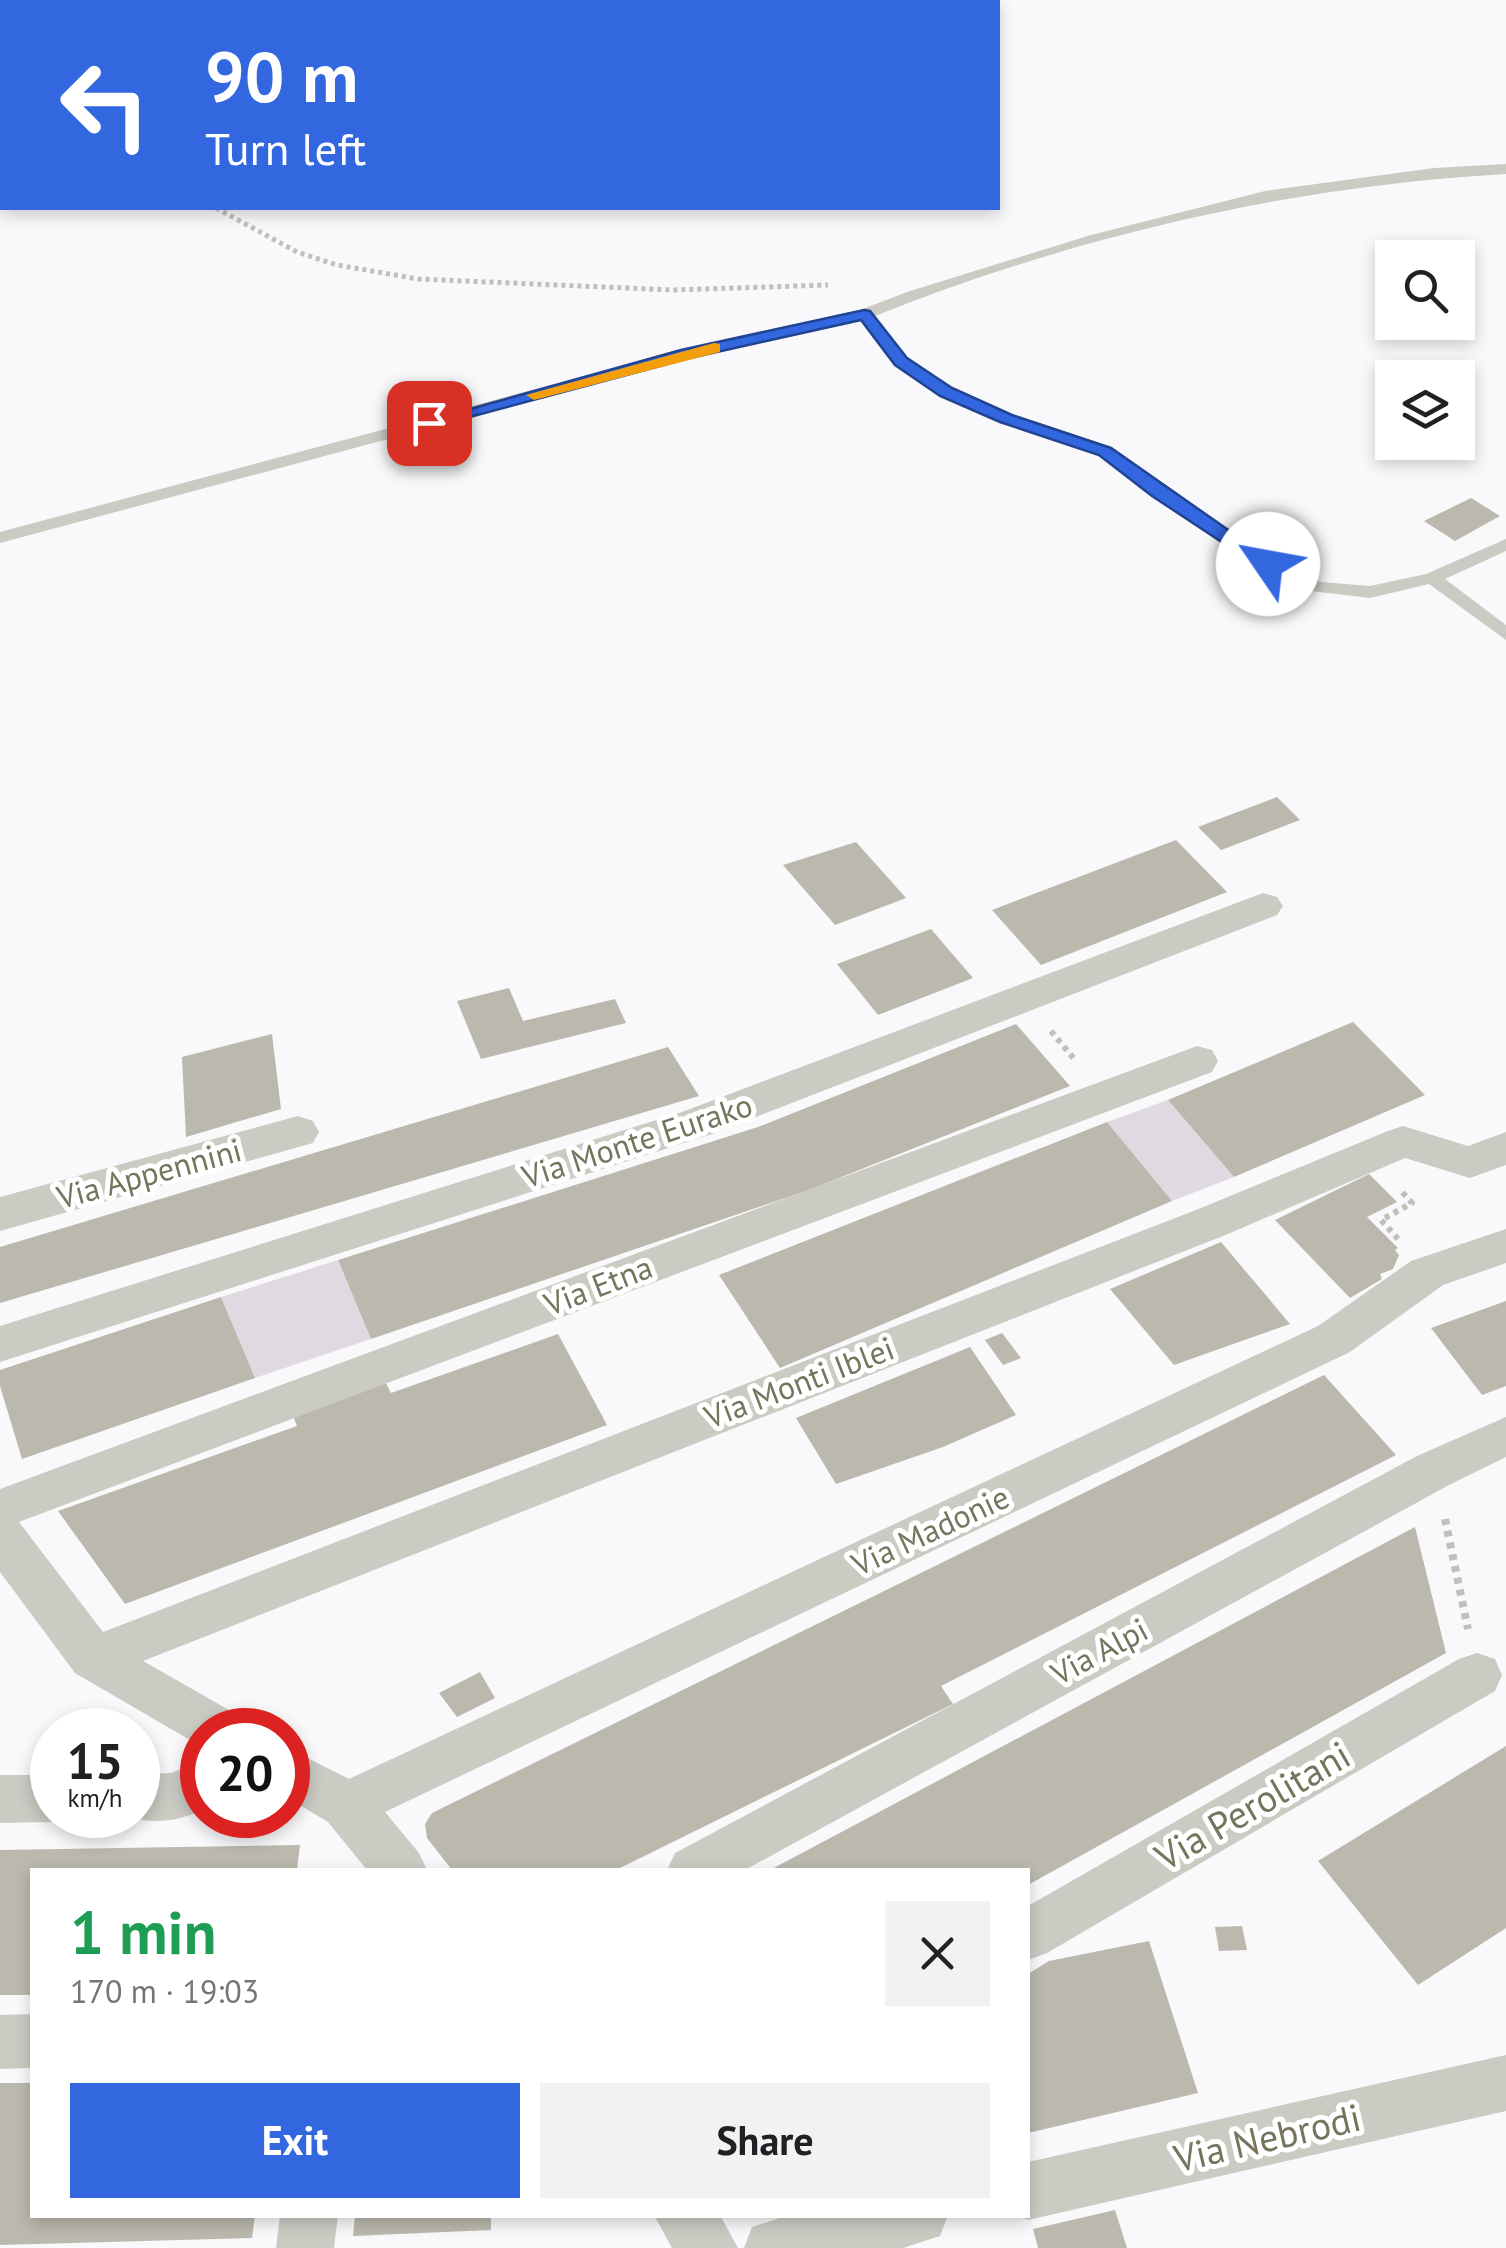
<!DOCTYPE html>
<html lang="en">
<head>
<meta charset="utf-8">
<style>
  :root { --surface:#fff; --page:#f2f2f2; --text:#202124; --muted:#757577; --accent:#3267e0 }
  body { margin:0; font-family:"PT Sans",sans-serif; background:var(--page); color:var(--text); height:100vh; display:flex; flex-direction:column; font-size:38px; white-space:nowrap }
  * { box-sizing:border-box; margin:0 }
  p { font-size:32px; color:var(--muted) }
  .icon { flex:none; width:55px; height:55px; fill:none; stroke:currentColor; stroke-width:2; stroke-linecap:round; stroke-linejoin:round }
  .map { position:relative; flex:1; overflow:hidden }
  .side { position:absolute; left:30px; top:1868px; width:1000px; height:350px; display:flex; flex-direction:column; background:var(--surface); border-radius:0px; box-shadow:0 5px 15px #0003 }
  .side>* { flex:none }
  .banner { position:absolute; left:0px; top:0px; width:1000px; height:210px; box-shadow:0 5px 15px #0003; background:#3267e0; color:#fff; overflow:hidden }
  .buttons { position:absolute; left:1375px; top:240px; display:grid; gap:20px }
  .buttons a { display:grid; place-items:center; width:100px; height:100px; border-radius:0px; background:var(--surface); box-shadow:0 5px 15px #0003; font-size:50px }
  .speed { position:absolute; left:30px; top:1708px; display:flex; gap:20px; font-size:50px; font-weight:700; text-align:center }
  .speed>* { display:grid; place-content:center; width:130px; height:130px; border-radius:50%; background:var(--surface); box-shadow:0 5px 15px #0003; line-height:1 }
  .speed small { font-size:25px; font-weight:400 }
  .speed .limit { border:15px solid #d22; background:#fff; color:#111 }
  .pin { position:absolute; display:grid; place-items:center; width:85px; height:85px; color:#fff; margin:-42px; border-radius:20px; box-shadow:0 5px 15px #0006 }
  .me { position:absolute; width:110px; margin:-55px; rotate:303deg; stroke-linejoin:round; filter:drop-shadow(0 0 8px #0008) }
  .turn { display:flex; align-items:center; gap:35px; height:210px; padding:0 40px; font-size:45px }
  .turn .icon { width:130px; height:130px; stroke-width:2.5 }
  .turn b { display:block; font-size:70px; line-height:85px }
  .round { display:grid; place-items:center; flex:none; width:105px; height:105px; border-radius:0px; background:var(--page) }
  .headline { display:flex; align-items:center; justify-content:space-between; height:170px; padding:0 40px }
  h1 { font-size:60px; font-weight:700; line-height:75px; color:#1e9e55 }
  .action { display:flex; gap:20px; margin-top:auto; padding:20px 40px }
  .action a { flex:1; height:115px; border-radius:0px; background:var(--accent); color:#fff; font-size:40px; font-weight:700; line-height:115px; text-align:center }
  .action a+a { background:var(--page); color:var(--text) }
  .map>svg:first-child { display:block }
  .green { fill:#e1d9e1 }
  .building { fill:#bbb9ad }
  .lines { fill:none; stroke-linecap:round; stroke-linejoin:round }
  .path-far2 { stroke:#c0c0ba; stroke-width:5; stroke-dasharray:4 4; stroke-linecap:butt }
  .path-far1 { stroke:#c0c0ba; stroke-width:6; stroke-dasharray:5 5; stroke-linecap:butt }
  .path { stroke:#c0c0ba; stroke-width:8; stroke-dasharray:6 6; stroke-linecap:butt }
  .lane { fill:#cbcbc4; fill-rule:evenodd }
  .street { fill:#cbcbc4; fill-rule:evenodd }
  .route { fill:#3267e0; stroke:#204392; stroke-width:2.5 }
  .slow { fill:#f59e0b }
  .labels { text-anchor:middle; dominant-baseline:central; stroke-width:10; stroke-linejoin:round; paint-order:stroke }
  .street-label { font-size:32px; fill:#76745d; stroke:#fff }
  .near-street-label { font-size:38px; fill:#76745d; stroke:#fff }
</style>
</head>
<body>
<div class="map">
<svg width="1506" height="2248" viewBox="0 0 1506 2248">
  <rect width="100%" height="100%" fill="#f9f8fa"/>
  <g class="green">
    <path d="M1168,1100L1234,1177L1172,1201L1107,1122Z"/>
    <path d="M338,1260L371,1339L255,1378L221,1297Z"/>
  </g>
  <g class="building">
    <path d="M1471,498L1500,516L1455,541L1424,521Z"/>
    <path d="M1277,797L1300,820L1221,850L1198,827Z"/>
    <path d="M1176,840L1227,892L1041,965L992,910Z"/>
    <path d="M856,842L906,898L835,925L783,865Z"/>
    <path d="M931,929L973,978L878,1015L837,964Z"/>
    <path d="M509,988L523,1021L615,999L626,1023L481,1059L457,1001Z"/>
    <path d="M1353,1022L1425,1095L1234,1177L1168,1100Z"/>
    <path d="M1016,1024L1070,1086L809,1190L371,1339L338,1260L758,1127Z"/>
    <path d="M272,1034L281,1109L186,1137L182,1057Z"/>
    <path d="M668,1047L699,1096L0,1303V1247Z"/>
    <path d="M1107,1122L1172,1201L780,1368L719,1275Z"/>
    <path d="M1369,1174L1397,1202L1367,1217L1398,1248L1395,1250L1399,1255L1393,1269L1380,1274L1382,1279L1350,1298L1275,1220Z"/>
    <path d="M1221,1242L1290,1324L1174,1365L1110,1289Z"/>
    <path d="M221,1297L255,1378L22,1459L0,1386V1370Z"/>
    <path d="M1506,1301V1386L1482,1395L1431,1328Z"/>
    <path d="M1002,1333L1021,1358L1003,1365L985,1340Z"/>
    <path d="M558,1334L607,1425L125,1604L58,1511L297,1426L293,1416L386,1383L391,1393Z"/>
    <path d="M970,1347L1016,1415L943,1447L836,1484L796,1418Z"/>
    <path d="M1324,1375L1396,1455L941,1686L953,1704L616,1870H452L427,1838L425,1824L432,1813Z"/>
    <path d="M1415,1527L1446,1653L1028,1885V1870H770Z"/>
    <path d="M480,1672L495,1698L457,1717L439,1693Z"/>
    <path d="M1506,1746V1928L1418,1985L1318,1861Z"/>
    <path d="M300,1845L297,1870H32V1995H0V1850Z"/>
    <path d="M1242,1926L1247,1950L1219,1951L1215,1927Z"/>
    <path d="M1149,1941L1198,2093L1028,2133V1974L1049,1961Z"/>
    <path d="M0,2083H32V2215H255L252,2238L0,2245Z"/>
    <path d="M1115,2210L1127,2248H1038L1033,2229Z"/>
    <path d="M355,2215H491V2230L353,2236Z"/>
  </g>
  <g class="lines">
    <path class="path-far2" d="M216,208L297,252L337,265L418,279L673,290L828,285"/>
    <g class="path-far1">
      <path d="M1051,1031L1075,1060"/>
      <path d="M1398,1239L1381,1220L1412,1203L1402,1192"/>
    </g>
    <path class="path" d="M1445,1519L1468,1629"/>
    <path class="lane" d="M1506,164V174C1291,186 1075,236 875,316L907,357L952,388L1012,414L1111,447L1164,488L1274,560L1321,582L1370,586L1426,574L1506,539V551L1445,579L1506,625V640L1429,584L1370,598L1311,591L1262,568L1152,496L1099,455L1000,422L940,396L895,365L861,320L690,358L0,543V532L681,350L860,310L907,292L1091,235L1265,191L1434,168Z"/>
    <g class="street">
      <path d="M1263,893L1277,897L1283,906L1277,915L712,1134L0,1362V1326L682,1112Z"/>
      <path d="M1197,1046L1212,1050L1218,1061L1212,1072L19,1522L103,1632L1196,1210L1388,1131L1403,1126L1468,1146L1506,1132V1165L1470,1178L1405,1158L1228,1234L143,1661L236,1714L244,1730H202V1747L75,1673L0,1572V1489Z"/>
      <path d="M298,1116L313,1121L319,1132L313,1143L0,1231V1197Z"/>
      <path d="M1506,1229V1263L1443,1285L1350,1352L385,1812L419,1853L427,1870H367L328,1822L288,1798V1748L349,1779L1318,1326L1411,1261Z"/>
      <path d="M1506,1417V1457L1451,1484L745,1870H667L675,1853L1417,1456Z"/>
      <path d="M1477,1653L1495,1659L1502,1675L1495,1691L1047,1953L1028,1960V1906L1459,1659Z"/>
      <path d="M202,1761V1810C177,1822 150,1825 123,1815H138V1774L171,1773Z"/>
      <path d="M0,1775H52V1815H70L52,1822L0,1823Z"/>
      <path d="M32,2014V2068L0,2069V2015Z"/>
      <path d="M1506,2055V2111L1028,2220L1016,2215H1028V2162Z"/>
      <path d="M280,2215H338L334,2248H276Z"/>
      <path d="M654,2215H720L738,2248H672Z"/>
      <path d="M789,2215H948L940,2236L903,2248H744L752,2227Z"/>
    </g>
  </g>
  <path class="route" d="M864,310L870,311L907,358L952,388L1012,415L1111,448L1277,564L1274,568H1261L1152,496L1099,455L1000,422L940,396L895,365L861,320L690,358L429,428L420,423L681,350Z"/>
  <path class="slow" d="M714,343L720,344V352L534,400L526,395Z"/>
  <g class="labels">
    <g class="street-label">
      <text transform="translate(637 1140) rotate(-18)">Via Monte Eurako</text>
      <text transform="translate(149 1173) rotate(-15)">Via Appennini</text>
      <text transform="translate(598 1285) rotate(-21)">Via Etna</text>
      <text transform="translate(799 1382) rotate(-21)">Via Monti Iblei</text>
      <text transform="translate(930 1530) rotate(-25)">Via Madonie</text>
      <text transform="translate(1099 1651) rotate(-28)">Via Alpi</text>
    </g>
    <g class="near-street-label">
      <text transform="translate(1252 1805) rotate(-30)">Via Perolitani</text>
      <text transform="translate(1267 2137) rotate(-13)">Via Nebrodi</text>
    </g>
  </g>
</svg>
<div class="buttons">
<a><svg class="icon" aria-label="search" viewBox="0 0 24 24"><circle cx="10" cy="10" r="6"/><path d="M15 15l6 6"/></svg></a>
<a><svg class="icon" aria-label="layers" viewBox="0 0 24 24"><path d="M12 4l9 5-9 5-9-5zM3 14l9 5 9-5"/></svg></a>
</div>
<div class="speed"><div>15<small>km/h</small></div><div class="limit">20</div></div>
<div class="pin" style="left:429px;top:423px;background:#d93025"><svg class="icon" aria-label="arrive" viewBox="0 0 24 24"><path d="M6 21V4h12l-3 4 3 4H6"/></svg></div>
<svg class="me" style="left:1268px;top:564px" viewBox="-20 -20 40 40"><circle r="19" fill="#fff"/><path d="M0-13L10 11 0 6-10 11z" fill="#3267e0"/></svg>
<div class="banner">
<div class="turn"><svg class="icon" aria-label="left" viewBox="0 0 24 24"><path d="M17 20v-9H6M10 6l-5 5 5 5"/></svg><div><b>90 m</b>Turn left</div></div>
</div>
<section class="side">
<div class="headline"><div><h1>1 min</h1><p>170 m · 19:03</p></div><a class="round"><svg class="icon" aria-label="close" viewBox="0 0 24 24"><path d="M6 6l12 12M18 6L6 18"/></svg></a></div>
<div class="action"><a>Exit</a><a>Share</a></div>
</section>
</div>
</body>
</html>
